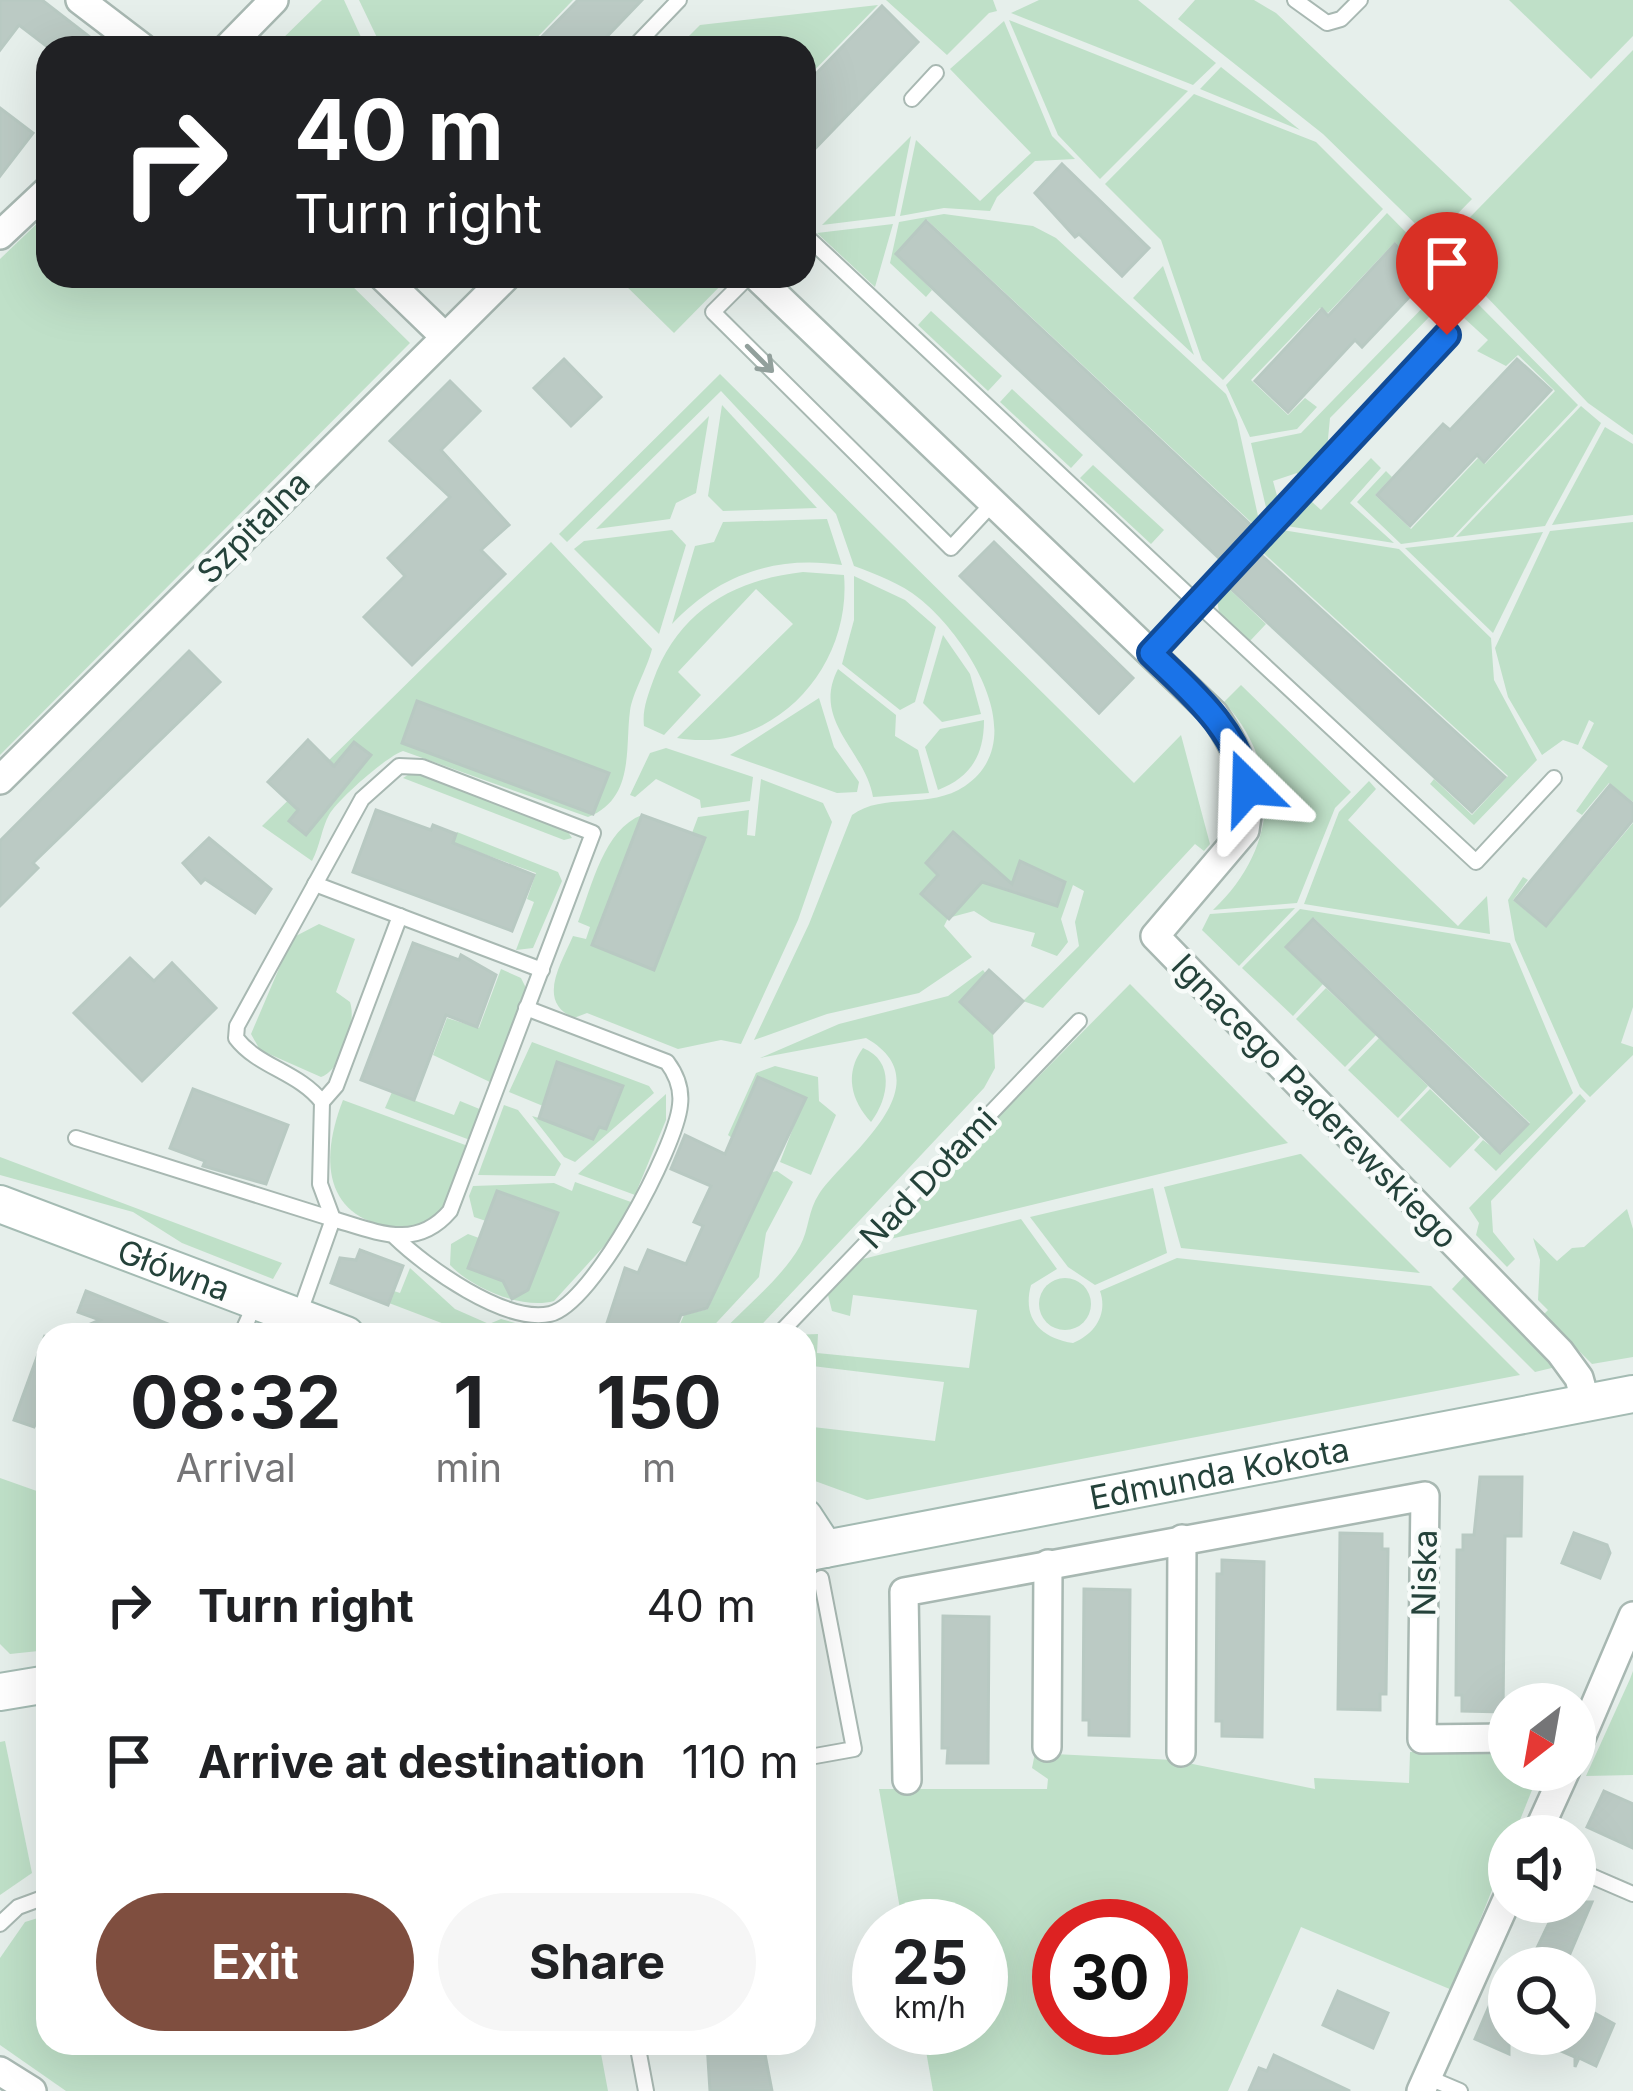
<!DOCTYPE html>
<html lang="en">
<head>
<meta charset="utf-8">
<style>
  :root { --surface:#fff; --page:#f6f6f6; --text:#202124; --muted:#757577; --accent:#7f4e3f }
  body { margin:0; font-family:Inter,sans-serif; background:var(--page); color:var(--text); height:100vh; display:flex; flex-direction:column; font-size:45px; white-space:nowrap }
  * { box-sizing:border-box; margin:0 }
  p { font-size:39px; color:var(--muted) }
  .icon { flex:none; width:66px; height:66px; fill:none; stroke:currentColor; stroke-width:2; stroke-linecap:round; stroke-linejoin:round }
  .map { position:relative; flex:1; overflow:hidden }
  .drawer { position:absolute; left:36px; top:1323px; width:780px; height:732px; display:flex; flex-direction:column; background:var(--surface); border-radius:36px; box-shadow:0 12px 48px #0002 }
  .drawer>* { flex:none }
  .top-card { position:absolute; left:36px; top:36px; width:780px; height:252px; border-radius:36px; box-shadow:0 12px 48px #0002; background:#202124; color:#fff; overflow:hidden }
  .needle { width:78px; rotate:211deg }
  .tools { position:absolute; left:1488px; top:1683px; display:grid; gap:24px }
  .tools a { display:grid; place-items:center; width:108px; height:108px; border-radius:50%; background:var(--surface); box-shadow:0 12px 48px #0002; font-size:60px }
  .speed { position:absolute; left:852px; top:1899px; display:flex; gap:24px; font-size:60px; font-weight:700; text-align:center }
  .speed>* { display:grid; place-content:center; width:156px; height:156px; border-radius:50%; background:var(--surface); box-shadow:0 12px 48px #0002; line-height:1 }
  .speed small { font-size:30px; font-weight:400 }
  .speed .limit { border:18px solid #d22; background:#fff; color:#111 }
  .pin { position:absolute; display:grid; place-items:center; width:102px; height:102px; color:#fff; margin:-123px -51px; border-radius:50% 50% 50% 0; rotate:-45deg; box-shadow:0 0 12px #0007 }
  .pin .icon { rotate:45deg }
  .me { position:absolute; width:132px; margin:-66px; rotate:338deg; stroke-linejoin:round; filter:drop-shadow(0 0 9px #0008) }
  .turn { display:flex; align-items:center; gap:42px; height:252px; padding:0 60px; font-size:54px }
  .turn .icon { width:156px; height:156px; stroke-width:2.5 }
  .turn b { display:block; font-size:84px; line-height:102px }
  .eta { display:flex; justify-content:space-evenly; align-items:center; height:204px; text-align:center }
  .eta b { font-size:72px; font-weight:700; line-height:84px }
  .primary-button { display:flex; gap:24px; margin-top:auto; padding:24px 60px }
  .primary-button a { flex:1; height:138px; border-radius:72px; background:var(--accent); color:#fff; font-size:48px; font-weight:700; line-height:138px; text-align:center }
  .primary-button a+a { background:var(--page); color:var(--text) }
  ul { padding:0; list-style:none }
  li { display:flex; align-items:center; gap:36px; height:156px; padding:0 60px }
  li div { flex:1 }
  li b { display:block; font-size:45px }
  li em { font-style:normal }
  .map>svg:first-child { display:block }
  .green { fill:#bfe0c8; fill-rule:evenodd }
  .building { fill:#bbcac4; stroke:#b8c9c2; stroke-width:3 }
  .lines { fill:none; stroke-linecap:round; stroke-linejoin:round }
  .lane-casing { stroke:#a8b8b2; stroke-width:18 }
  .street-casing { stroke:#a8b8b2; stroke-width:32 }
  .secondary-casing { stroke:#a4bbb3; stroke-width:40 }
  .lane { stroke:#fff; stroke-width:14 }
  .street { stroke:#fff; stroke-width:27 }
  .secondary { stroke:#fff; stroke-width:36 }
  .oneway { stroke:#92a09c }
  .route-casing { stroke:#114b97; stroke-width:30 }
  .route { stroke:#1a73e8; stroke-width:21 }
  .labels { text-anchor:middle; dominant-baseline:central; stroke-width:9; stroke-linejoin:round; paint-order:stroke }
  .street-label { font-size:33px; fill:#24423a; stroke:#f7fbf9 }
</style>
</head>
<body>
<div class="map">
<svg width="1633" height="2091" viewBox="0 0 1633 2091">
  <rect width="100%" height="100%" fill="#e6efeb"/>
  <g class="green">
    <path d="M322,0H344L366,48H273Z"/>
    <path d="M359,0H573L527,48H382Z"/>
    <path d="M886,0H993L997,11L989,13L947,55Z"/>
    <path d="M1039,0H1138L1216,63L1193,85L1011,13Z"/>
    <path d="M1195,0H1254L1276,13L1472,199L1432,240L1323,134L1178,19Z"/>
    <path d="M1509,0H1633V36L1591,79Z"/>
    <path d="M878,5L804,81V48H677L700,25Z"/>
    <path d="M1009,20L1188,91L1100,179L1058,135Z"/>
    <path d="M1004,21L1052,136L1075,159L1035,161L997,197L990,211L944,208L900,216L916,140L980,201L1031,153L950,69Z"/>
    <path d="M1633,50V435L1588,403L1440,248Z"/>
    <path d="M1221,67L1300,130L1200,89Z"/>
    <path d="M1194,94L1316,142L1383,209L1223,380L1202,360L1161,240L1105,184Z"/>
    <path d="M911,136L895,216L822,225Z"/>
    <path d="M48,213V276H342L410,343L0,755V259Z"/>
    <path d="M1387,213L1448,275L1423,300L1416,294L1432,277L1395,242L1328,313L1320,308L1251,380L1288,415L1305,398L1317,407L1297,429L1250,437L1226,385Z"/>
    <path d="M944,214L1033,226L1056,238L1226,394L1237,420L1258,516L1252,523L927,220L895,254L932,290L926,297L890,263L899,222Z"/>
    <path d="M893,224L875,287L817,233Z"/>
    <path d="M1163,266L1194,355L1133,298Z"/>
    <path d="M616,276H730L674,333Z"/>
    <path d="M1432,298L1440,306L1330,418L1327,449L1298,479L1297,473L1273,481L1279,503L1268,516L1251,443L1301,433Z"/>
    <path d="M1478,304L1578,405L1453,537L1401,544L1357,502L1386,471L1392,477L1375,495L1411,529L1478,458L1485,464L1555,391L1518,355L1506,366L1477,351L1488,340L1464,318Z"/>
    <path d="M931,311L1002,376L988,391L918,325Z"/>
    <path d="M720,374L1134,783L1181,735L1210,844L1204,851L1195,844L1043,1008L1023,1001L1079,946L1075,922L1084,891L1073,885L1061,919L1068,942L1057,956L1031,946L1035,933L991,922L974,911L948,918L944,926L972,957L919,993L827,1014L754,1040L809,924L852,815C883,792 930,810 965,786C1034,739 966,636 920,599C900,583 878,575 854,566L836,514L721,391L567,542L559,534Z"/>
    <path d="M1012,389L1083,455L1071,468L1000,402Z"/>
    <path d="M722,405L817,508L723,511L708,496Z"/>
    <path d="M1581,406L1601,423L1545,526L1456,537Z"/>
    <path d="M709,416L696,493L676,503L670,519L596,529Z"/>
    <path d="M1605,427L1633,444V515L1552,525Z"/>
    <path d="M1371,458L1381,468L1350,503L1394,543L1274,524L1303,494L1321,510Z"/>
    <path d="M1093,465L1164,530L1151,544L1080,478Z"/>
    <path d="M827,519L842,565C775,555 718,575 672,624L695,546L714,542L723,522Z"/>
    <path d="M1633,522V802L1609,783L1582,815L1576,811L1608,766L1582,748L1594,723L1589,720L1578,745L1563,740L1542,755L1508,697L1495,648L1550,531Z"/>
    <path d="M1270,528L1399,549L1491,638L1494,680L1537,760L1474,825L1430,784L1434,779L1472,815L1508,776L1259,549L1225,585L1266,624L1250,641L1219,613L1216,592Z"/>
    <path d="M672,530L686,545L659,634L574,549L584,541Z"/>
    <path d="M1543,532L1493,633L1405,548Z"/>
    <path d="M551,542L652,649C647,669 632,694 630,711C625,747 635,799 588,817L403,751C387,756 337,800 329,815C322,827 320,846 312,861L262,826Z"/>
    <path d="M803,572L844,575C852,667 774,755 677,738L793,624L756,589L678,672L701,695L664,735L644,726C642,710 648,695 653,681C678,612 732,580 803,572Z"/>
    <path d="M854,576L905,600L936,627L915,702L900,710L842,664L854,620Z"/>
    <path d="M943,635L970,674L981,714L942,722L923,703Z"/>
    <path d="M838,669L896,715L895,736L918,750L929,793L873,797C865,750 811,721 838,669Z"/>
    <path d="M1241,685L1351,792L1335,808L1297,903L1213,910C1277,850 1284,768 1224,702Z"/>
    <path d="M819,698L834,747L859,782L857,792L837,793L730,755Z"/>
    <path d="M984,720C984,755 971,777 938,790L925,747L940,729Z"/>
    <path d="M666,748L753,777L750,801L701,808L700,800L656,779L635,797L630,795L650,753Z"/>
    <path d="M411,773H424L566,829L572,838L564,840L403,778Z"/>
    <path d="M761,779L823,803L832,822L798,920L741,1044L721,1040L678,1049L587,1013L574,1018C536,1002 561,964 573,936L586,939L590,927L578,922C592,886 604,829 642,815L592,945L654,969L704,839L692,833L698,817L749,810L747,835L755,836Z"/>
    <path d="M1369,781L1376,789L1348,820L1458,926L1487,896L1490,934L1304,904L1339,812Z"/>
    <path d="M1633,823V1007L1621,1043L1633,1047V1055L1590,1097L1580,1087L1515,940L1508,900L1523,877L1528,880L1513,900L1546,927Z"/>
    <path d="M457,832L558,872L562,881L533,948L516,950L534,902L527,899L536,873L453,843Z"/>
    <path d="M1295,908L1239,966L1202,930L1210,914Z"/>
    <path d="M1300,909L1510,943L1573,1093L1496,1171L1474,1150L1483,1140L1501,1154L1530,1123L1314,918L1285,947L1323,984L1293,1016L1242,968Z"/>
    <path d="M319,924L355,939L336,992L350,1002C357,1022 342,1070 321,1077L260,1050L251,1034L292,938Z"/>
    <path d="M501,969L521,978L526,988L492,1083L433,1055L447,1018L479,1028Z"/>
    <path d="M983,970L986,974L960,1002L993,1033L995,1068L984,1088L752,1335H719C745,1307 781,1279 800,1246C809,1230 808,1210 819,1194C847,1154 946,1084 866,1038L760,1058L839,1024L948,996Z"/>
    <path d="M1130,984L1288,1143L874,1243Z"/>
    <path d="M1326,988L1376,1035L1345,1067L1296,1019Z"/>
    <path d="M1379,1038L1428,1086L1398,1118L1348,1070Z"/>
    <path d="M532,1042L649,1086L654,1093L575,1162L564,1157L532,1116L539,1118L543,1106L509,1092Z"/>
    <path d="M863,1048C895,1061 889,1098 871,1122C851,1101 844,1073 863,1048Z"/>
    <path d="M775,1066L818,1077L819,1101L836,1115L811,1175L780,1162L805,1097L758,1078L732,1138L728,1135L756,1073Z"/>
    <path d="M1430,1089L1480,1137L1450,1168L1400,1120Z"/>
    <path d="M392,1092L454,1115L460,1101L482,1110L470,1140L385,1108Z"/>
    <path d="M666,1094V1120L635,1195L578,1174Z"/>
    <path d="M1580,1094L1586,1101L1491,1201L1493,1232L1515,1259L1507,1267L1476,1235L1479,1223L1469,1208Z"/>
    <path d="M343,1100L468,1146L442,1211L424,1228C334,1233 313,1177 343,1100Z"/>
    <path d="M504,1105L518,1110L561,1164L555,1176L478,1175Z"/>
    <path d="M1300,1154H1301L1420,1273L1181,1248L1164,1187Z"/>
    <path d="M0,1157L282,1263L273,1279L182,1243L133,1212L0,1175Z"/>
    <path d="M777,1171L793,1182L766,1233L759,1277L705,1335H675L684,1315L708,1309L768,1173Z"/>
    <path d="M575,1182L631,1202L616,1233L554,1301C522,1310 472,1288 450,1265L451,1244L468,1234L479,1238L468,1268L506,1282L508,1293L516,1297L498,1191L486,1221L474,1217L469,1196L473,1186L554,1183L572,1191Z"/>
    <path d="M1153,1188L1167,1253L1095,1285L1068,1267L1030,1217Z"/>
    <path d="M1627,1209L1633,1229V1357L1592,1364L1543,1315L1548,1310L1538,1300L1540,1260L1533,1238L1557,1261L1572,1248L1584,1247Z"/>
    <path d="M1021,1219L1057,1269L1031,1285C1022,1318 1040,1338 1073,1343C1095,1334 1108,1314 1100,1291L1177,1258L1431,1286L1520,1375L867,1500L804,1477V1426L935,1441L944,1382L804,1365V1335H792L818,1334L817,1353L969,1368L977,1310L853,1295L850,1316L832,1311L828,1295L859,1260Z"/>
    <path d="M410,1268L455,1309L489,1324L501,1319L559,1335H473L389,1303L394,1291L400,1293Z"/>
    <path d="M1468,1272L1560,1366L1535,1372L1452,1289Z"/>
    <circle cx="1065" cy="1304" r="26"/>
    <path d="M0,1478L48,1495V1650L10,1654L0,1644Z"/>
    <path d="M1633,1671V1775L1586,1776L1630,1679Z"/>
    <path d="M5,1741L32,1873L0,1895V1742Z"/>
    <path d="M1509,1750V1770H1540L1452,1990L1301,1927L1228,2091H933L922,2028H981V1926H903L879,1789H1047L1048,1779L1032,1768L1035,1753L1173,1760L1315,1789L1314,1778L1409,1783L1410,1752ZM1059,1926H1161V2028H1059Z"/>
    <path d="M38,1918L48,1969V2043H599L608,2091H66L0,2045V1958L25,1922Z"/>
  </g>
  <g class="building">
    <path d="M0,0H42L104,48H49L19,25L0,50Z"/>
    <path d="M578,0H642L596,48H531Z"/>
    <path d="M882,6L918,42L804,160V86Z"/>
    <path d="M0,108L33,133L0,176Z"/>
    <path d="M1062,164L1149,248L1122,276L1079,234L1075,237L1035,193Z"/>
    <path d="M926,221L1251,525L1221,560L896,254Z"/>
    <path d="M1395,244L1429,276L1362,347L1355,340L1288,412L1255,381L1322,309L1328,316Z"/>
    <path d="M564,359L601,397L571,426L534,388Z"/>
    <path d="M1517,359L1551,390L1484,462L1477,455L1410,526L1377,495L1443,424L1450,430Z"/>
    <path d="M450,381L480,411L441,450L509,525L481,550L505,574L412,665L364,617L405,576L388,558L450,497L390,441Z"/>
    <path d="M994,542L1133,678L1099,713L960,576Z"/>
    <path d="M1259,553L1505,777L1472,812L1228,586Z"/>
    <path d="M189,651L220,682L33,863L38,868L0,906V841Z"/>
    <path d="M417,701L609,773L593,814L402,743Z"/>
    <path d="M308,740L334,766L354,742L371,755L306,835L289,821L298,810L268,782Z"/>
    <path d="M1610,785L1633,804V820L1546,926L1515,900Z"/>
    <path d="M376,810L431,830L433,825L456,834L453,843L534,875L512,931L353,872Z"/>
    <path d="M642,815L705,838L654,970L592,945Z"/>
    <path d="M953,832L1012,884L1020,861L1065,882L1057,906L982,882L949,919L921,894L938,875L926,863Z"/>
    <path d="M209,838L271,889L255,913L205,879L201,883L183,863Z"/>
    <path d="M1313,919L1528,1124L1500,1153L1286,947Z"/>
    <path d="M413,943L459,960L461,955L496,975L477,1027L446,1015L414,1100L361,1080Z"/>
    <path d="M130,958L154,981L172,963L216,1008L142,1081L74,1013Z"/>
    <path d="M989,970L1023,1001L993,1033L960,1002Z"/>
    <path d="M557,1062L623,1086L606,1129L599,1127L593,1139L539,1118Z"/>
    <path d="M758,1077L806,1098L707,1308L681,1315L673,1335H629L606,1326L625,1268L638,1273L648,1250L686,1264L703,1226L694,1222L711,1186L671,1169L685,1135L725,1154Z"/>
    <path d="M193,1089L288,1125L266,1184L203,1166L205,1161L170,1148Z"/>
    <path d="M497,1191L558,1213L528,1290L512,1299L503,1281L468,1268Z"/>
    <path d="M360,1250L403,1266L388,1305L331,1283L340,1258L356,1260Z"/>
    <path d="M86,1291L193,1334V1335H65L100,1320L78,1312Z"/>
    <path d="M45,1335L48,1423L38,1419L34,1427L14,1420Z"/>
    <path d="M1480,1477H1522L1521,1536H1505L1503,1712L1462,1711V1695H1456L1457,1550H1463V1535H1474Z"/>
    <path d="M1340,1533L1382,1534V1549H1388L1386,1694H1380V1710L1338,1709Z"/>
    <path d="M1574,1533L1607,1545L1610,1553L1600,1578L1562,1563Z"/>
    <path d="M1222,1560L1264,1562L1262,1737L1222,1736V1721H1216L1217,1574H1222Z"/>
    <path d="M1084,1589L1130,1590L1129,1736L1089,1735V1720H1083Z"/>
    <path d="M943,1616L989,1617L988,1763H947L948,1748H942Z"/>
    <path d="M1604,1791L1633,1804V1848L1587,1827Z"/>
    <path d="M1559,1902H1592L1566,1963L1536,1950Z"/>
    <path d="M1509,1960V2054L1475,2039Z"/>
    <path d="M1338,1991L1388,2013L1373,2048L1323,2025Z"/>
    <path d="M1575,2002L1614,2024L1596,2066L1579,2058L1575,2067V2057L1522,2034H1575Z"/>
    <path d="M707,2043H758L759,2050L764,2049L772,2091H710Z"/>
    <path d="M1274,2055L1350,2091H1249L1259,2068L1267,2071Z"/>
  </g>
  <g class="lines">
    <g class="lane-casing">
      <g id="lane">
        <path d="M1295,0L1327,23L1341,19L1360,0"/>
        <path d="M633,48L679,0"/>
        <path d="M912,99L936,73"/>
        <path d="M804,234L1197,603L1151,653"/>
        <path d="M749,276L713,312L951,548L991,505"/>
        <path d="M1447,335L1197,603L1476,862L1554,778"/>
        <path d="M315,884L542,970"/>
        <path d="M322,1102L336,1086L400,916"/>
        <path d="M76,1138L333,1219"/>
        <path d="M395,1237C426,1267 505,1324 550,1314C593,1304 676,1148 680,1105C682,1089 676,1074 667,1062L526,1008"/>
        <path d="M300,1312L333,1219C377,1232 416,1251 450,1211L593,833L422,767L399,766L362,799L237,1026L236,1038C258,1067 299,1072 322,1102L320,1184L333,1219"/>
        <path d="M241,1335L254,1306"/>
        <path d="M778,1335L1079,1021"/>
        <path d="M804,1758L854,1749L821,1578"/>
        <path d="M1575,1869L1633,1894"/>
        <path d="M0,1924L18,1907L48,1896"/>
        <path d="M637,2043L646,2091"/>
        <path d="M1427,2077L1460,2091"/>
      </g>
    </g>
    <g class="street-casing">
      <g id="street">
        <path d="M80,0L143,48"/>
        <path d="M227,48L274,0"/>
        <path d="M0,235L48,190"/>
        <path d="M382,276L444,336"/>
        <path d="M756,276L1214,714C1240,753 1254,783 1245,830L1155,936L1560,1352L1579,1378L1586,1403"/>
        <path d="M0,780L507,276"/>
        <path d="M1047,1747L1048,1564"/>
        <path d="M1181,1752L1182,1539"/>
        <path d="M1575,1752L1633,1616"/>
        <path d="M907,1780L904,1592L1425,1496L1422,1739L1509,1738"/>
        <path d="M1536,1836L1566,1770"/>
        <path d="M0,2071L32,2091"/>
        <path d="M1421,2091L1509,1895"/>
      </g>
    </g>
    <g class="secondary-casing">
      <g id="secondary">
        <path id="s1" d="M0,1204L346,1335"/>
        <path d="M804,1517L825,1549"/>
        <path id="s2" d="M804,1553L1633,1394"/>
        <path d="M0,1692L48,1684"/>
      </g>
    </g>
    <use href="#lane" class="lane"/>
    <use href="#street" class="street"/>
    <use href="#secondary" class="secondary"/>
  </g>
  <defs><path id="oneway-shaft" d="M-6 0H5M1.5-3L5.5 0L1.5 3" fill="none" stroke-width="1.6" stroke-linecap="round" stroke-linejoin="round" transform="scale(3)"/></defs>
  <use class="oneway" href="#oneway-shaft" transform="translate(760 359) rotate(45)"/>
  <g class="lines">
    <g class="route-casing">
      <path id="route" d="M1248,787C1236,728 1192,693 1151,653L1447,335"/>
    </g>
    <use href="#route" class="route"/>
  </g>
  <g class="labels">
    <g class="street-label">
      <text transform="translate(253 527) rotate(-45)">Szpitalna</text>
      <text transform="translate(1315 1101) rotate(46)">Ignacego Paderewskiego</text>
      <text transform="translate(928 1178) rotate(-46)">Nad Dołami</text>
      <text stroke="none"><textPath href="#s1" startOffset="186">Główna</textPath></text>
      <text stroke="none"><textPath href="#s2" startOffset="423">Edmunda Kokota</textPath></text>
      <text transform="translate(1424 1573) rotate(-89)">Niska</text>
    </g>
  </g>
</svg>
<div class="tools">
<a><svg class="needle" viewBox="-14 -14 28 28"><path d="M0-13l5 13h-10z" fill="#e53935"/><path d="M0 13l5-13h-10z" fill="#757577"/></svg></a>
<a><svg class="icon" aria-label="sound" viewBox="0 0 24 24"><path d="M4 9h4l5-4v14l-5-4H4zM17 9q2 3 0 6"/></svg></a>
<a><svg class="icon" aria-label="search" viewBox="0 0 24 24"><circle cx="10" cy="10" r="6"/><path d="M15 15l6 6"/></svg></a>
</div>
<div class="speed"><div>25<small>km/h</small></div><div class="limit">30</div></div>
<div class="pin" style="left:1447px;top:335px;background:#d93025"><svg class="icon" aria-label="arrive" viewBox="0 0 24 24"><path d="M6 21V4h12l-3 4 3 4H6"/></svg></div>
<svg class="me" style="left:1248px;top:787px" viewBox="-20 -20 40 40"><path d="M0-17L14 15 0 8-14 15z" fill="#1a73e8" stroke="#fff" stroke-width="4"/></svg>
<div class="top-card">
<div class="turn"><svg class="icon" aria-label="right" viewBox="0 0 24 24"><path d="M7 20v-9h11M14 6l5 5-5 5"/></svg><div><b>40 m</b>Turn right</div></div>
</div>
<section class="drawer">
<div class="eta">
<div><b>08:32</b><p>Arrival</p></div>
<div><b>1</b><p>min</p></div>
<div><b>150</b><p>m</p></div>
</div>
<ul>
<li><svg class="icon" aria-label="right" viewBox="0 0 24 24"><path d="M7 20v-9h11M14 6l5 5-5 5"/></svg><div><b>Turn right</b></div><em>40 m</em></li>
<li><svg class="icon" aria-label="arrive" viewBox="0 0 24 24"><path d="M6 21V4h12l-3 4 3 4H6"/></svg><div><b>Arrive at destination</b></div><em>110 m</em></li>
</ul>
<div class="primary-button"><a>Exit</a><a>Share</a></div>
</section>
</div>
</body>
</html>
